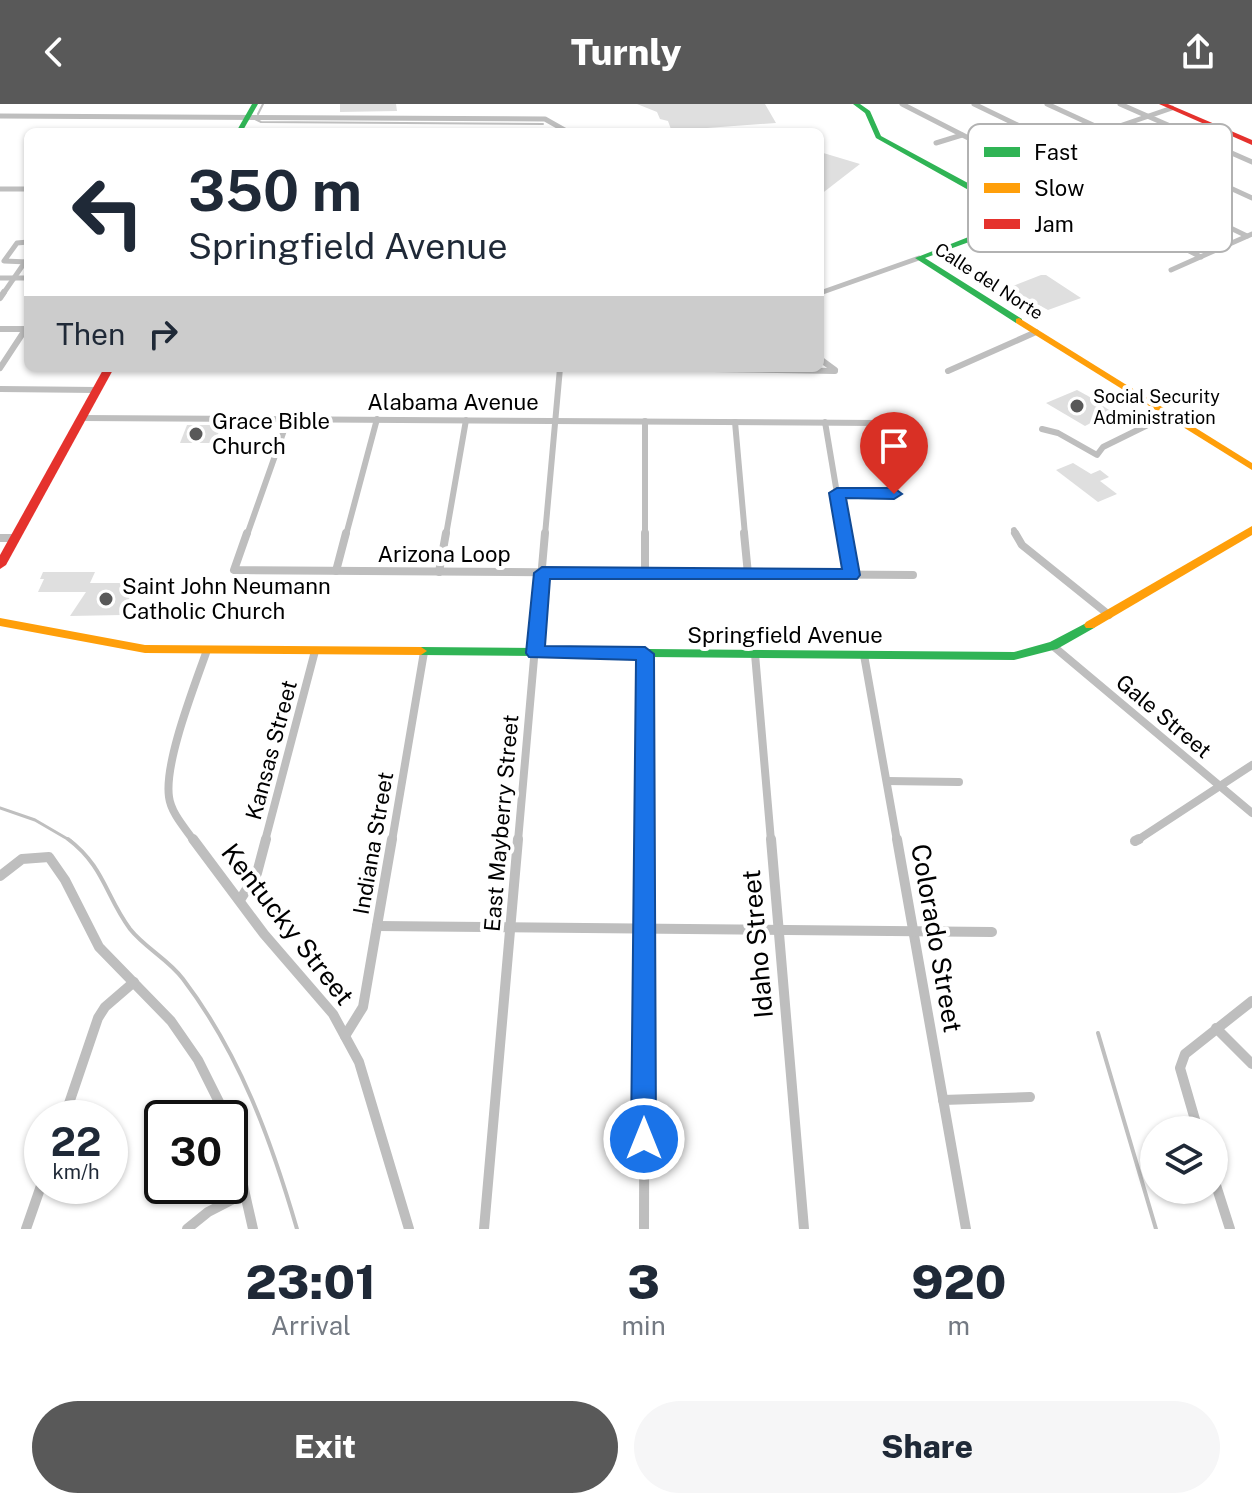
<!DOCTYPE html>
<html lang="en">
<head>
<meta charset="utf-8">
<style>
  :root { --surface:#fff; --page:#f6f6f7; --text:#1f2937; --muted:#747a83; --accent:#595959 }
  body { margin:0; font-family:"Public Sans",sans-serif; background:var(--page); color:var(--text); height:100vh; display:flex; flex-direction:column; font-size:30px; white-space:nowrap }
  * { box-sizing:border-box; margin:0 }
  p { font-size:26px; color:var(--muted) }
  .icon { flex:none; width:44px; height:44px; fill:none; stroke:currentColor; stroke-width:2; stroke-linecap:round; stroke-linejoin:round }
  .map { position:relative; height:1125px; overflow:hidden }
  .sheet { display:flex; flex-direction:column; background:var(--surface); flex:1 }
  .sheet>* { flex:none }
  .banner { position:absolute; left:24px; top:24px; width:800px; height:244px; border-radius:12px; box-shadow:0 2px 6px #0004; background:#fff; color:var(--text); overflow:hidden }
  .buttons { position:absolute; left:1140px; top:1012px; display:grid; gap:16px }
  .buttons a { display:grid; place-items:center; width:88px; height:88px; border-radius:50%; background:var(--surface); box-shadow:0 2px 6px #0004; font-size:40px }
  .speed { position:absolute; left:24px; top:996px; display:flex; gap:16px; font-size:40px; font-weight:700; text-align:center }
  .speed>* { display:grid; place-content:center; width:104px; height:104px; border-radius:50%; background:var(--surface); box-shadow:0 2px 6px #0004; line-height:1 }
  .speed small { font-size:20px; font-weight:400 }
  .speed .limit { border:4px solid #111; border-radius:12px; background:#fff; color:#111 }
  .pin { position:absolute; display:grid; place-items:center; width:68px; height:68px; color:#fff; margin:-82px -34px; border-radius:50% 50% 50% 0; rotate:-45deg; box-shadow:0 0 8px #0007 }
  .pin .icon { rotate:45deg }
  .me { position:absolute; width:88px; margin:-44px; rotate:0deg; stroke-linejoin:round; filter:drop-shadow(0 0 6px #0008) }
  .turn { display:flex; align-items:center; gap:28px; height:168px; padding:0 32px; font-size:36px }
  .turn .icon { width:104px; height:104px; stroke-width:2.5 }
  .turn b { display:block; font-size:56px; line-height:68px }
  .then { display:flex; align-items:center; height:76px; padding:0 32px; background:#0003; gap:16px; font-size:30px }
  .eta { display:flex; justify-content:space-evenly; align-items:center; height:136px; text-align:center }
  .eta b { font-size:48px; font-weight:800; line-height:56px }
  .cta { display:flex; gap:16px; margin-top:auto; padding:16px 32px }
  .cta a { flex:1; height:92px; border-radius:48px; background:var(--accent); color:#fff; font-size:32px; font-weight:800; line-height:92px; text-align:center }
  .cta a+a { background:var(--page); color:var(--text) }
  header { display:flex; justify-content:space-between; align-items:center; height:104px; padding:0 32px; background:var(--accent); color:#fff; font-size:36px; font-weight:800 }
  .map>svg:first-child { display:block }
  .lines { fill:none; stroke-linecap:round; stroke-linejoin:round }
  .stream-far2 { stroke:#bfbfbf; stroke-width:2 }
  .stream-far1 { stroke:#bfbfbf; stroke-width:3 }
  .stream { stroke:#bfbfbf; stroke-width:4 }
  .building { fill:#dfdfdf }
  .street-far3 { stroke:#bebebe; stroke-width:5 }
  .street-far2 { stroke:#bebebe; stroke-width:6 }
  .street-far1 { stroke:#bebebe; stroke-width:8 }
  .street { stroke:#bebebe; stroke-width:10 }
  .fast { fill:#30b455; fill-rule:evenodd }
  .slow { fill:#ff9f0a; fill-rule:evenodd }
  .jam { fill:#e5322d; fill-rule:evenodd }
  .route { fill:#1a73e8; stroke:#114b97; stroke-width:2 }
  .poi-dot { fill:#595959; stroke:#fff; stroke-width:3 }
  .labels { text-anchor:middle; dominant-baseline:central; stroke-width:8; stroke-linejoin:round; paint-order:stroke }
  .far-street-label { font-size:18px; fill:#000; stroke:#fff }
  .far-poi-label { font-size:18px; fill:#000; stroke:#fff; text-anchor:start }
  .street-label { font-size:22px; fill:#000; stroke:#fff }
  .poi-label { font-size:22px; fill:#000; stroke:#fff; text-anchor:start }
  .near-street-label { font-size:26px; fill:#000; stroke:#fff }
  .key { fill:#fff; stroke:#b2b2b2; stroke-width:2 }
  .key-label { font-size:22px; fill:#000 }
</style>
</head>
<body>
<header><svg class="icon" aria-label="back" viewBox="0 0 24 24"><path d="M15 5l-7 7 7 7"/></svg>Turnly<svg class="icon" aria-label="share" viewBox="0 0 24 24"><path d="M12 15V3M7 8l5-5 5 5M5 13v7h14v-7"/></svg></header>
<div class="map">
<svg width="1252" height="1125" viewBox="0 0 1252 1125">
  <rect width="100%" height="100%" fill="#fff"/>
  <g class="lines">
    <g class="stream-far2">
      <path d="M258,10L263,0"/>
      <path d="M255,15L261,18L543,20"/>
    </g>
    <path class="stream-far1" d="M0,704L35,716L71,737"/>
    <g class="stream">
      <path d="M68,735C104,762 106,793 130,825C145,844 168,855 183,875C240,950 271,1036 297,1125"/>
      <path d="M1098,929L1156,1125"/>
    </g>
  </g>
  <g class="building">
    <path d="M340,0H396L397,7L340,8Z"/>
    <path d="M637,0H765L776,19L707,24L716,28H672L668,17L660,15L657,8Z"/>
    <path d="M820,48L860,60L820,91Z"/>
    <path d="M1041,171H1046L1081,194L1048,206L1015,188L1017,184L1013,182Z"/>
    <path d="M1077,286L1088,292L1112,308L1085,322L1046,299Z"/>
    <path d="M187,321H222L214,339H180Z"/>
    <path d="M1073,359L1091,370L1100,366L1109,373L1100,377L1117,390L1098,398L1056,366Z"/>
    <path d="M43,468H95L90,479H136L122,511L70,512L86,488H38L44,475H40Z"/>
  </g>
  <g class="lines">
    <g class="street-far3">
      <path d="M902,0L1201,153"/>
      <path d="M974,0L1247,132"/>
      <path d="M1047,0L1252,94"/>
      <path d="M1120,0L1252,58"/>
      <path d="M0,12L545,15L568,28"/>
      <path d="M936,39L962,31"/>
      <path d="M989,67L1172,4"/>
      <path d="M0,85H28"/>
      <path d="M1046,97L1073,87"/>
      <path d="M1109,130L1135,119"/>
      <path d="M28,138L17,139L4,157L28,158"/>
      <path d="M1171,166L1252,130"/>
      <path d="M0,174H28"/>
      <path d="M820,189L919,154"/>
      <path d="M3,190L25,158"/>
    </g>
    <g class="street-far2">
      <path d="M0,194L4,188"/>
      <path d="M0,225H28"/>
      <path d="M820,255L835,266"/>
      <path d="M0,264L23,229"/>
      <path d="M646,264L835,267"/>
      <path d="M948,267L1036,228"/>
      <path d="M0,285L97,286"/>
      <path d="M81,314L877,319"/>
      <path d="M645,317V431"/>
      <path d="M735,318L745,431"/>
      <path d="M825,318L844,431"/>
      <path d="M1042,325L1058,329L1097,351L1103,343L1168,311"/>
      <path d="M837,389L894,390"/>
      <path d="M1014,426L1016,431"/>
      <path d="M247,431L288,315"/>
      <path d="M346,431L377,315"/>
      <path d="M446,431L466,316"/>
      <path d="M545,431L560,264"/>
    </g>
    <g class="street-far1">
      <path d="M247,429L234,466L913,471"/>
      <path d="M645,429V469"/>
      <path d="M744,429L748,470"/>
      <path d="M844,429L851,471"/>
      <path d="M1015,429L1022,441L1109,511"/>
      <path d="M0,434H15"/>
      <path d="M336,467L346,429"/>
      <path d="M439,468L446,429"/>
      <path d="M1053,542L1252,709"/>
      <path d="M755,550L771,737"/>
      <path d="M864,551L897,737"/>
      <path d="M887,677L959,678"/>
      <path d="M194,737C185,724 171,709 169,693C164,658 195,581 207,546"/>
      <path d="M265,737L315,547"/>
      <path d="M392,737L424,548"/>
      <path d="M518,737L545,429"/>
      <path d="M645,737V550"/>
      <path d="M1136,737L1252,661"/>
    </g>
    <g class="street">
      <path d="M193,735L264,830L333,910L359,958L409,1125"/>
      <path d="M771,735L804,1125"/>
      <path d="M897,735L966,1125"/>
      <path d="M1135,737L1139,735"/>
      <path d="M0,772L22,755L49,753L65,776L99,843L171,917L198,956L227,1014"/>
      <path d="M240,796L257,769L266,735"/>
      <path d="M377,822L992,828"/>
      <path d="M1216,924L1252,960"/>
      <path d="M345,932L363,903L392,735"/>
      <path d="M943,996L1030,993"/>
      <path d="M64,1014L98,914L105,903L134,878"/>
      <path d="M230,1024L253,1125"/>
      <path d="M1198,1026L1180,964L1185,950L1252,897"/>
      <path d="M1214,1075L1230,1125"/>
      <path d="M26,1125L42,1079"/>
      <path d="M187,1125L208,1108L243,1090"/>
      <path d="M484,1125L518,735"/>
      <path d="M644,1125L645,735"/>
    </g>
    <g class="fast">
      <path d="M252,0H258L242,28H236Z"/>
      <path d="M853,0H860L870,7L881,32L1003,98L1013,108L1012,118L1005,125L925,154L1022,215V219H1016L915,154L999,121L1004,117L1006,110L997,102L876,34L865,9Z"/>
      <path d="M1090,517L1094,518L1096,521L1094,524L1057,545L1014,556L421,551L415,547L421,543L1014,548L1050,538Z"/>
    </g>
    <g class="slow">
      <path d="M1019,214L1252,359V366L1016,219V215Z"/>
      <path d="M1252,422V431L1094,524H1086L1084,521L1086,518Z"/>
      <path d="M0,514L145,541L421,543L427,547L421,551L145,549L0,522Z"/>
    </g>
    <g class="jam">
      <path d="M1159,0H1168L1252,36V41Z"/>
      <path d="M104,264H114L6,461L0,465V451Z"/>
    </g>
  </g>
  <path class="route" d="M837,384H894L902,390L894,395L846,394L860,471L857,475H550L545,542L645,543L654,550L656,1035L652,1044L644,1047L635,1044L631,1035L636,556L529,553L526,549L534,469L542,463L842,465L829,389Z"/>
  <g class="poi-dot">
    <circle cx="1077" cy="302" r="8"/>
    <circle cx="196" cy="330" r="8"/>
    <circle cx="106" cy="495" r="8"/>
  </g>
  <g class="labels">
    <g class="far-street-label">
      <text transform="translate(989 177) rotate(33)">Calle del Norte</text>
    </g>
    <g class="far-poi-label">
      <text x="1093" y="292">Social Security<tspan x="1093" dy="21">Administration</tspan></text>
    </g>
    <g class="street-label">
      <text x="453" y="298">Alabama Avenue</text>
      <text x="444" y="450">Arizona Loop</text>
      <text x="785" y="531">Springfield Avenue</text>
      <text transform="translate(1164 612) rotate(40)">Gale Street</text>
      <text transform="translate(271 646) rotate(-75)">Kansas Street</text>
      <text transform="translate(501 719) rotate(-85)">East Mayberry Street</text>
      <text transform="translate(373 739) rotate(-80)">Indiana Street</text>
    </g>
    <g class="poi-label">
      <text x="212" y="317">Grace Bible<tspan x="212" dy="25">Church</tspan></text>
      <text x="122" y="482">Saint John Neumann<tspan x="122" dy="25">Catholic Church</tspan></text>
    </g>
    <g class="near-street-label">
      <text transform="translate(288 820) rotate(52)">Kentucky Street</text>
      <text transform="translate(937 834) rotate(80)">Colorado Street</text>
      <text transform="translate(757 840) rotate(-95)">Idaho Street</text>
    </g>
  </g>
  <rect x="968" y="20" width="264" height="128" rx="12" class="key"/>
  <rect x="984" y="43" width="36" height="10" fill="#30b455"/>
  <rect x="984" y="79" width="36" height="10" fill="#ff9f0a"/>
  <rect x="984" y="115" width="36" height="10" fill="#e5322d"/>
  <g class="key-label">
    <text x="1034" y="56">Fast</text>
    <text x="1034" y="92">Slow</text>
    <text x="1034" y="128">Jam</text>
  </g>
</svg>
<div class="buttons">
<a><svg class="icon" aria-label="layers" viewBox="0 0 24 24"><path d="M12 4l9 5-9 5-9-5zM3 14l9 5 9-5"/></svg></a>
</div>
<div class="speed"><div>22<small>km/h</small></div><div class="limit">30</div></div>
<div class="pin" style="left:894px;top:390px;background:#d93025"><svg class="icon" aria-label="arrive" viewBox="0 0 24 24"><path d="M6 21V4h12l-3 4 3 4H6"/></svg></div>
<svg class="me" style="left:644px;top:1035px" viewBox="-20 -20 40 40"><circle r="17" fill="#1a73e8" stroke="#fff" stroke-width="3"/><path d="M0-11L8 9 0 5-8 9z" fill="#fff"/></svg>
<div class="banner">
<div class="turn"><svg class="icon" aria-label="left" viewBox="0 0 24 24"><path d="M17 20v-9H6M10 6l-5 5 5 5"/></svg><div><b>350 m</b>Springfield Avenue</div></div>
<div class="then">Then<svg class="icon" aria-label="right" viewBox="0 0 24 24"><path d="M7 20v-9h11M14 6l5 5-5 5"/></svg></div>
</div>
</div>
<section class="sheet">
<div class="eta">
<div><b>23:01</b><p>Arrival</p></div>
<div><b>3</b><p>min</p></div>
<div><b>920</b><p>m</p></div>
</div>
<div class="cta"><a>Exit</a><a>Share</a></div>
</section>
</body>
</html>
